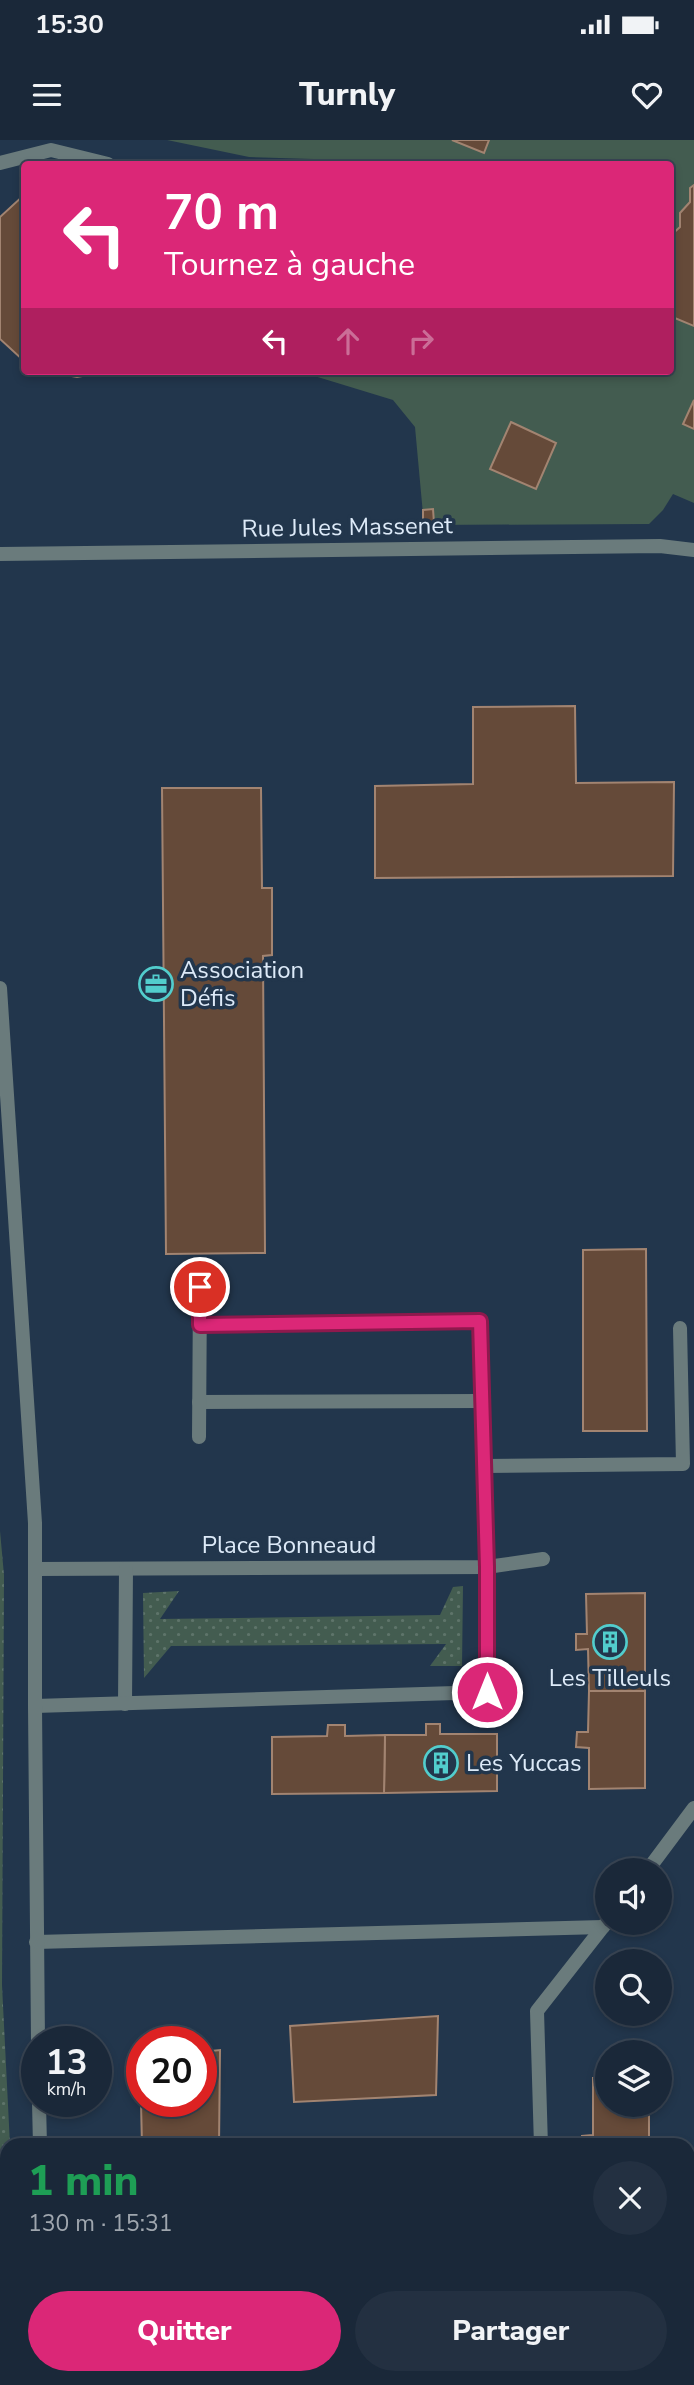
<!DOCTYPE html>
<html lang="fr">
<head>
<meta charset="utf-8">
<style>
  :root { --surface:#1a2839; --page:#233041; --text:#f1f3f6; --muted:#9fa6ae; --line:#384453; --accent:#db2777 }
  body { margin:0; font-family:"Nunito Sans",sans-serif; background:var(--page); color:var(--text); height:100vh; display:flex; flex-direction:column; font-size:26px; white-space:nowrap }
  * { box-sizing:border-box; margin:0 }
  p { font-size:23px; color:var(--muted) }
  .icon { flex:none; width:38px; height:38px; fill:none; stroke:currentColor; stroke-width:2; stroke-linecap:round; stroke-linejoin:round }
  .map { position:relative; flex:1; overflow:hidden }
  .side { position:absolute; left:0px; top:1998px; width:695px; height:247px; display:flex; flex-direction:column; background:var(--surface); border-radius:21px 21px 0 0; box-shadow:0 4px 10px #0003,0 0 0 2px var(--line) }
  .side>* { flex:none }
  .hud { position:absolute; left:21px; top:21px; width:653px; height:214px; border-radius:7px; box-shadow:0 4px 10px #0003,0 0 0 2px var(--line); background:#db2777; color:#fff; overflow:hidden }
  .fabs { position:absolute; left:595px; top:1718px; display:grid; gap:14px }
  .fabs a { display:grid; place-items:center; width:77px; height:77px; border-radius:50%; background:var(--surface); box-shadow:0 4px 10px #0003,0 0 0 2px var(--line); font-size:35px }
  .speed { position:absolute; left:21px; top:1886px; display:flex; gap:14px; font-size:35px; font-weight:700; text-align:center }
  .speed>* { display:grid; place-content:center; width:91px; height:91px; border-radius:50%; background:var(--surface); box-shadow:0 4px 10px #0003,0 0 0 2px var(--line); line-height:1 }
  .speed small { font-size:18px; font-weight:400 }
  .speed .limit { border:10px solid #d22; background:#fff; color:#111 }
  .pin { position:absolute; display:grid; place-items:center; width:60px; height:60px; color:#fff; margin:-30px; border:4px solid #fff; border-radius:50%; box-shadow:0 2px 7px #0007 }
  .me { position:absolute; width:77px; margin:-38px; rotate:0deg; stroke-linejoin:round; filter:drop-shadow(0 0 5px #0008) }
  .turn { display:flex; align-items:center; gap:24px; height:147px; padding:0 28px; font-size:32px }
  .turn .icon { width:91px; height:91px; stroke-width:2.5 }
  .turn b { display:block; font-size:49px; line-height:60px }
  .lanes { display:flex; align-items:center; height:66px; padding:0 28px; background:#0003; justify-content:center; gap:35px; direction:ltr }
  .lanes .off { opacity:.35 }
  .round { display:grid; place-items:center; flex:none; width:74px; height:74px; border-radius:37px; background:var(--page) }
  .summary { display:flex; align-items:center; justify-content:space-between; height:119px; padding:0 28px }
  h1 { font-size:42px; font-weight:800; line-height:52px; color:#1e9e55 }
  .cta { display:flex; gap:14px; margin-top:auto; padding:14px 28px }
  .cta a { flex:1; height:80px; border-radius:42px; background:var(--accent); color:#fff; font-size:28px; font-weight:800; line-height:80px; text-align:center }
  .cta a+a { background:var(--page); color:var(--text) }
  .status { display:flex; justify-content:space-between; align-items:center; height:49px; padding:0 35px; background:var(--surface); direction:ltr }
  .status svg { height:19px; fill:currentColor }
  header { display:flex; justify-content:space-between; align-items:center; height:91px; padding:0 28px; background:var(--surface); font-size:32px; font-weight:800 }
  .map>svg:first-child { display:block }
  .grass { fill:url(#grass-dots) }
  .pitch { fill:#435c50 }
  .building { fill:#654a39; stroke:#a28471; stroke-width:2 }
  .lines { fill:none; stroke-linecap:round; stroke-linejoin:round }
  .service { stroke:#6a7b7c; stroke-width:14 }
  .minor { stroke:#6a7b7c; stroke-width:14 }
  .tertiary { stroke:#6a7b7c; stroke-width:14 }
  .route-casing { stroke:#8e194d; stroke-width:18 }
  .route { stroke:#db2777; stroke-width:12 }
  .labels { text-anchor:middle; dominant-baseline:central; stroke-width:7; stroke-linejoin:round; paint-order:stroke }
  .street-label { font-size:24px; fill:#ddeaf8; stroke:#22364c }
  .poi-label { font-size:24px; fill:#ddeaf8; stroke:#22364c; text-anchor:start }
</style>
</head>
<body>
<div class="status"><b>15:30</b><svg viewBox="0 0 49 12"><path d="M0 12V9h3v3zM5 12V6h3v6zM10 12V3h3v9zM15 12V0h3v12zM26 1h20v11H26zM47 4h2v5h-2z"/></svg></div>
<header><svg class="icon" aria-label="menu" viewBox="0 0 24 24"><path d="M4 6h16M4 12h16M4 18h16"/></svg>Turnly<svg class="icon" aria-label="heart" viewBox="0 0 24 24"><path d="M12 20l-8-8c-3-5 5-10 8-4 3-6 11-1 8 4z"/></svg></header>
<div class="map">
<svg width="694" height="2245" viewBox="0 0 694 2245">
  <defs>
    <pattern id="grass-dots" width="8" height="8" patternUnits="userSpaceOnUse" patternTransform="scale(1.75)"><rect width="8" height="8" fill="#435c50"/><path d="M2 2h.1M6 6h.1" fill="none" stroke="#5e746a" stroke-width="1.8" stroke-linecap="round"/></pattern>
  </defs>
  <rect width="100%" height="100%" fill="#22364c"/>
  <g class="grass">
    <path d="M0,1391L4,1435L2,1845L10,2005L7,2006V2238H10L9,2245H0Z"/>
    <path d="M463,1446L462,1526H430L446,1504L171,1506L144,1538L143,1453L179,1451L160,1479L440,1475L453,1447Z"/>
  </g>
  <path class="pitch" d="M167,0H694V363L673,354L663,370L649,384L424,385L415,287L393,260L298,231H670V24H313V19L249,17Z"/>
  <g class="building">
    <path d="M452,0H489L484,13Z"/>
    <path d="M694,45V186L670,176V96L680,87V73L690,62V48Z"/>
    <path d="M24,55V221L0,199V77Z"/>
    <path d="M44,231H110L77,237Z"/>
    <path d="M694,260V289L683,284Z"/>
    <path d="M511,282L556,303L536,349L490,329Z"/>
    <path d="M433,369L434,383L423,384V370Z"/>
    <path d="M575,566L576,643L674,642L673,736L375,738V646L473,644V567Z"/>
    <path d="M162,648H261L262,748H272V815L263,816L265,1113L166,1114Z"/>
    <path d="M646,1109L647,1291H583V1110Z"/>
    <path d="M645,1453V1551H589L588,1509L576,1510V1494H587L586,1454Z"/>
    <path d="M589,1551H645V1648L589,1649V1608L576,1607L577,1592H588Z"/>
    <path d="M426,1584H440V1594H497V1651L384,1653L385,1595H426Z"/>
    <path d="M328,1585H345V1596L385,1595L384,1653L272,1654V1597L327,1596Z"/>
    <path d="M438,1876L436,1955L294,1962L290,1886Z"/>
    <path d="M220,1910L219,2006H142L140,1918H142V1962H201V1912Z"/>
    <path d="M593,1938H607V1965H649V2006H582V1996L593,1995Z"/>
    <rect x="143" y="2238" width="71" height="7"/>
  </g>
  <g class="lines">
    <g class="service">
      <path d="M0,23L51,10L108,24"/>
      <path d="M0,414L660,406L694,410"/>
      <path d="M199,1262L482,1261"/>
      <path d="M199,1297L200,1147"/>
      <path d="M484,1326L683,1324L680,1188"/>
      <path d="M35,1429L487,1427L543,1419"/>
      <path d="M125,1564L126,1429"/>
      <path d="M35,1566L487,1552V1427L480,1181L200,1185"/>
    </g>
    <g class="minor">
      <path d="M647,1731L694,1668"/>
      <path d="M36,1802L603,1787"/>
      <path d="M541,2006L537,1871L606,1783"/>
      <path d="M549,2238V2245"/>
    </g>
    <g class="tertiary">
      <path d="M0,848L35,1383V1566L38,1902"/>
      <path d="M39,1962L40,2006"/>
      <path d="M52,2238L53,2245"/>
      <path d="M27,2245L28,2238"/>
    </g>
  </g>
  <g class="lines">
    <g class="route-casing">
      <path id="route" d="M200,1147V1185L480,1181L487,1427V1552"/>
    </g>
    <use href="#route" class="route"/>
  </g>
  <defs>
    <g id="office-ring" transform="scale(1.75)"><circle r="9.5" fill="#22364c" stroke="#52cdcd" stroke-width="1.5"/><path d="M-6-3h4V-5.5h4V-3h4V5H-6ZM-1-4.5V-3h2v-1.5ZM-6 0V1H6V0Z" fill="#52cdcd"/></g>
    <g id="building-ring" transform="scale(1.75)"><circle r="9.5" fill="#22364c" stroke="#52cdcd" stroke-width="1.5"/><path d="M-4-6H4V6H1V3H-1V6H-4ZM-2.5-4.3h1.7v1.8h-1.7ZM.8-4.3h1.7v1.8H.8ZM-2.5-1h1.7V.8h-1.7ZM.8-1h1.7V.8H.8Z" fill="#52cdcd"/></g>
  </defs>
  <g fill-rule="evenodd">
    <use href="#office-ring" x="156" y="844"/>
    <use href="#building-ring" x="610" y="1502"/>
    <use href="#building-ring" x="441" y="1623"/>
  </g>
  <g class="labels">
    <g class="street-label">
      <text transform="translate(347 387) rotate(-1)">Rue Jules Massenet</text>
      <text x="289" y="1405">Place Bonneaud</text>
    </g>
    <g class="poi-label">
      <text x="180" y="830">Association<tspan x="180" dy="28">Défis</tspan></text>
      <text x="610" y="1538" text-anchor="middle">Les Tilleuls</text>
      <text x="466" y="1623">Les Yuccas</text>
    </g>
  </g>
</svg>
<div class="fabs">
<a><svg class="icon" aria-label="sound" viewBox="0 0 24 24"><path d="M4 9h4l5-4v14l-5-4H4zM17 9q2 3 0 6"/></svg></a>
<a><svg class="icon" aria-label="search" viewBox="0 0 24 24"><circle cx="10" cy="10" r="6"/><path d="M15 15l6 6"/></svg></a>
<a><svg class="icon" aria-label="layers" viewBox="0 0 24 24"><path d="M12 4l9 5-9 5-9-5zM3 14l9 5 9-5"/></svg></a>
</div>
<div class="speed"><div>13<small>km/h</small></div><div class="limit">20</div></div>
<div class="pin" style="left:200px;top:1147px;background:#d93025"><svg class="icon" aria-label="arrive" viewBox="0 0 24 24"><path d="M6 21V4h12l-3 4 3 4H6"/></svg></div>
<svg class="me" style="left:487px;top:1552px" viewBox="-20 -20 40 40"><circle r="17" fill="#db2777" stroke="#fff" stroke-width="3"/><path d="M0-11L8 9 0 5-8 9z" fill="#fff"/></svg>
<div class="hud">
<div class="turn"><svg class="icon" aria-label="left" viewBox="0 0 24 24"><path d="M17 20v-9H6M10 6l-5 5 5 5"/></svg><div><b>70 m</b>Tournez à gauche</div></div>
<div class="lanes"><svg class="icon" aria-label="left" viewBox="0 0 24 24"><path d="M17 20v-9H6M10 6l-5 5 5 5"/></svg><svg class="icon off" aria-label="ahead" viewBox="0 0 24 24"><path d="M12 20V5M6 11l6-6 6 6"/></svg><svg class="icon off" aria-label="right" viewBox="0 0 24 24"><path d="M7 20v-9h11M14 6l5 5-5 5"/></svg></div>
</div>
<section class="side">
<div class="summary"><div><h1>1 min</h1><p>130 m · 15:31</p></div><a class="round"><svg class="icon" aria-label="close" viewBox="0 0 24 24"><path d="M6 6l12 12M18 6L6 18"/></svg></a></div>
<div class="cta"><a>Quitter</a><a>Partager</a></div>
</section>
</div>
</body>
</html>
